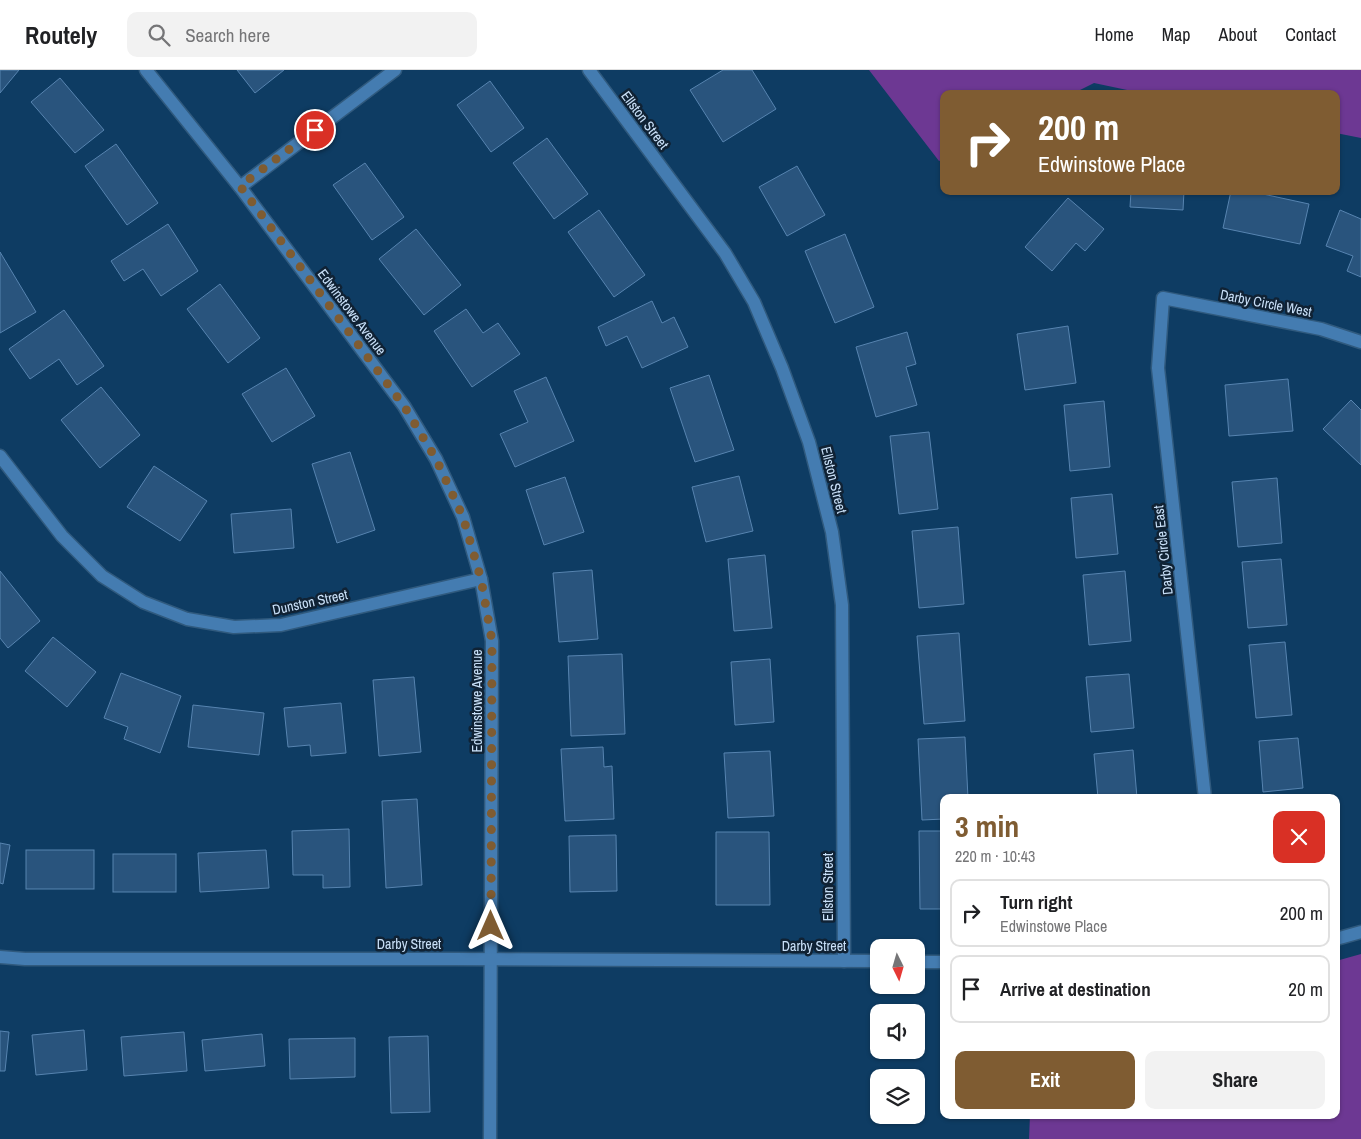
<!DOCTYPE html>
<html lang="en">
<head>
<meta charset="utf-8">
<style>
  :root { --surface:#fff; --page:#f2f2f2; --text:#202124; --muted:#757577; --line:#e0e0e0; --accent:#7f5c32 }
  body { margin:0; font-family:"Archivo Narrow",sans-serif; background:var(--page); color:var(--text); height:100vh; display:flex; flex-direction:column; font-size:19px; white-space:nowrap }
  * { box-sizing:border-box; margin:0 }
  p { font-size:16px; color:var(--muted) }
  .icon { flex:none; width:28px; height:28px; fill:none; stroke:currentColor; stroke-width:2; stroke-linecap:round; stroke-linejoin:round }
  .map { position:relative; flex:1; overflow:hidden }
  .details { position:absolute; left:940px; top:724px; width:400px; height:325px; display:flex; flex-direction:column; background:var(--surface); border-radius:10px; box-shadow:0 1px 4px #0004 }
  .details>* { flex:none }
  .guide { position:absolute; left:940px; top:20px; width:400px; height:105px; border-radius:10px; box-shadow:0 1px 4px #0004; background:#7f5c32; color:#fff; overflow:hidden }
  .needle { width:32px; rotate:175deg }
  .tools { position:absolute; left:870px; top:869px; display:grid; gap:10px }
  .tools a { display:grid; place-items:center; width:55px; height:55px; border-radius:10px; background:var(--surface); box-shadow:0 1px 4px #0004; font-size:25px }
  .pin { position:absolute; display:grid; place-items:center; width:42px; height:42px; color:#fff; margin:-21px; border:2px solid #fff; border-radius:50%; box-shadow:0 1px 5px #0007 }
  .me { position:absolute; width:55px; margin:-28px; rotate:0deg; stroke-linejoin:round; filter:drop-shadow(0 0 4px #0008) }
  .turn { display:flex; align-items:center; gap:18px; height:105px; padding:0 15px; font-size:22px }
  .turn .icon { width:65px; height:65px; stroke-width:2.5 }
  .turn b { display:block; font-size:35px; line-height:42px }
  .round { display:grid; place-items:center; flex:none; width:52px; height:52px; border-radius:10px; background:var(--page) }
  .summary { display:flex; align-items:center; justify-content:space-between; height:85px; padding:0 15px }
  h1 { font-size:30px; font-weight:700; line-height:38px; color:var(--accent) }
  .button { display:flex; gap:10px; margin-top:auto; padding:10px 15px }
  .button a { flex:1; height:58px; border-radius:10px; background:var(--accent); color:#fff; font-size:20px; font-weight:700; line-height:58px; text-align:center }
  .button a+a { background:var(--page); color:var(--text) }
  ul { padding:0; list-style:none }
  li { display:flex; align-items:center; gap:15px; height:68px; margin:0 10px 8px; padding:0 5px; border:2px solid var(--line); border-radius:10px }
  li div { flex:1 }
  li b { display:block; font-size:19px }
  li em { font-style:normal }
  header { display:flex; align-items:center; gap:30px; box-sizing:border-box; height:70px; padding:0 25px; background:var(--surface); border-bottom:1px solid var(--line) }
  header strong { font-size:24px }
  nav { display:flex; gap:28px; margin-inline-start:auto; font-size:18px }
  .search { width:350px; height:45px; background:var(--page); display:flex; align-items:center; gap:12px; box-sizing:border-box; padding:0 18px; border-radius:10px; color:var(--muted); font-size:19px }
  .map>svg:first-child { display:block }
  .green { fill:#6d3893 }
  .building { fill:#29547d; stroke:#5784b0 }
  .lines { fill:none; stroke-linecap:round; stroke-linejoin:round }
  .minor-casing { stroke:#305a7e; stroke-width:15 }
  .minor { stroke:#447cb1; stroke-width:12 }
  .route { stroke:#7f5c32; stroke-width:9; stroke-dasharray:0 16.2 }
  .labels { text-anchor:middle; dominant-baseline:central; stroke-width:5; stroke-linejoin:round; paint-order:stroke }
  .street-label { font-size:14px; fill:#c9e0f8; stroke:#102234 }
</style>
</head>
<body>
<header>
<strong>Routely</strong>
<div class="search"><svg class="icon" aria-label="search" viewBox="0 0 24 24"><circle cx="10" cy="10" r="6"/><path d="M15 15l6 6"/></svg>Search here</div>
<nav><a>Home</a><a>Map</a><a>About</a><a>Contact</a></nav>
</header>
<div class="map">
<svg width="1361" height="1069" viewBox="0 0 1361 1069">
  <rect width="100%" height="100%" fill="#0e3c63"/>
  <g class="green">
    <path d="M869,0H1361V68L1336,63V24H1146L1094,13L1072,24H944V89L939,91Z"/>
    <path d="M1361,884V1069H1029L1030,1045H1336V891Z"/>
  </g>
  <g class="building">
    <path d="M0,0H19L0,23Z"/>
    <path d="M237,0H284L255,23Z"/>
    <path d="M723,0H752L776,39L723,72L690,20Z"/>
    <path d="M60,8L104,60L75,83L31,32Z"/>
    <path d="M490,11L524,58L491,82L457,35Z"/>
    <path d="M547,68L588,124L554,149L513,93Z"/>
    <path d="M116,74L158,133L127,155L85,96Z"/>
    <path d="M365,93L404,147L372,170L333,115Z"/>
    <path d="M797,96L825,145L787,166L759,117Z"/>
    <path d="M1131,121H1184L1183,140L1130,137Z"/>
    <path d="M1231,121H1249L1309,134L1300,174L1223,158Z"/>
    <path d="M1068,128L1104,159L1085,181L1076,173L1052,201L1025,177Z"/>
    <path d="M599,140L645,205L614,227L568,162Z"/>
    <path d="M1340,140L1361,149V207L1347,201L1353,186L1326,176Z"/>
    <path d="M168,154L198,201L161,226L143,199L124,211L111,191Z"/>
    <path d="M416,159L461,215L424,245L379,189Z"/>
    <path d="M845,164L874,237L835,253L805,181Z"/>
    <path d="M0,182L36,242L0,263Z"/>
    <path d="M220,214L260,268L228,293L187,239Z"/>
    <path d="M652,231L662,253L674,247L688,277L642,298L627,266L606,276L598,257Z"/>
    <path d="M466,239L483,263L498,253L520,284L472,317L434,261Z"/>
    <path d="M64,240L104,296L77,315L59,289L30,309L9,279Z"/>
    <path d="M1068,256L1076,313L1025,320L1017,264Z"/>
    <path d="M907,262L916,294L906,297L917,335L876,347L856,277Z"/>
    <path d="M286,298L315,346L272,372L242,324Z"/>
    <path d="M709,305L734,380L695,392L670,318Z"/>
    <path d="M546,307L574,371L515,397L500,364L528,352L514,321Z"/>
    <path d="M1288,309L1293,361L1229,366L1225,315Z"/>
    <path d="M101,317L140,365L100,398L61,350Z"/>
    <path d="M1351,330L1361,340V395L1323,359Z"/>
    <path d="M1104,331L1110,397L1070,401L1064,335Z"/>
    <path d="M929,362L938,439L899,444L890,366Z"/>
    <path d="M350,382L375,460L337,473L312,394Z"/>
    <path d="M154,396L207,431L180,471L127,437Z"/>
    <path d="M739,406L753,461L706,472L692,417Z"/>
    <path d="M565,407L584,462L544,475L526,420Z"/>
    <path d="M1277,408L1282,473L1238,477L1232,412Z"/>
    <path d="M1112,424L1118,484L1076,488L1071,428Z"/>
    <path d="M291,439L294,478L234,483L231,444Z"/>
    <path d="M958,457L964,534L919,538L912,461Z"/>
    <path d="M765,485L772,558L734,561L728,489Z"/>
    <path d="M1281,489L1287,555L1248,558L1242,492Z"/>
    <path d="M592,500L598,569L559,572L553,503Z"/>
    <path d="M0,501L40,551L8,578L0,568Z"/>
    <path d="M1125,501L1131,571L1089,575L1083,505Z"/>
    <path d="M959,563L965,651L924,654L917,566Z"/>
    <path d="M53,567L96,602L67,637L25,601Z"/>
    <path d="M1285,572L1292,645L1256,648L1249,575Z"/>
    <path d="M622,584L625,664L571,666L568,586Z"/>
    <path d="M770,589L774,652L735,655L731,592Z"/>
    <path d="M121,603L181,626L160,683L124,669L128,657L104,648Z"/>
    <path d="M1129,604L1134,658L1091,662L1086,607Z"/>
    <path d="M414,607L421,682L379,686L373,610Z"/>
    <path d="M341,633L346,683L311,686L310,675L288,677L284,638Z"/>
    <path d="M193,635L264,643L259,685L188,677Z"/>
    <path d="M965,667L968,728H944V749L922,750L918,669Z"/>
    <path d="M1298,668L1303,718L1263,722L1259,671Z"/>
    <path d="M603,677L604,697L612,696L614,749L565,751L561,679Z"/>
    <path d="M1133,680L1137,728H1098L1094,684Z"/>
    <path d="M770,681L774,746L728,748L724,683Z"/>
    <path d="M417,729L422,815L386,818L382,731Z"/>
    <path d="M349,759L350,817L323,818V805H293L292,761Z"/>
    <path d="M919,761H944V839H920Z"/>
    <path d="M716,762H769L770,835H716Z"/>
    <path d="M616,765L617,821L570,822L569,766Z"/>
    <path d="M0,773L10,775L3,814L0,813Z"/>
    <rect x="26" y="780" width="68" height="39"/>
    <path d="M266,780L269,818L200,822L198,783Z"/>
    <rect x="113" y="784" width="63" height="38"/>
    <path d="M84,960L87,1000L36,1005L32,965Z"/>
    <path d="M0,961L9,962L5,1001H0Z"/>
    <path d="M184,962L187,1001L124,1006L121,967Z"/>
    <path d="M262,964L265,996L205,1001L202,970Z"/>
    <path d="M428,966L430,1042L391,1043L389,967Z"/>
    <path d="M355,968V1007L290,1009L289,969Z"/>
  </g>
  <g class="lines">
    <g class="minor-casing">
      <g id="minor">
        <path d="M146,0L240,117L404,336L436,389L463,447L481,509L492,571L490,1069"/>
        <path d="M589,0L725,183L754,232L782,298L809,372L832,462L842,535L844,891"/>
        <path d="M240,117L395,0"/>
        <path d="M0,386L62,466L102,506L143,532L187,549L234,557L281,555L481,509"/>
        <path d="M1205,728L1158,298L1163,228L1321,259L1361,272"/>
        <path d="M1336,869L1361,862"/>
        <path d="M0,887L25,889H452L879,891"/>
        <path d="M916,892H944"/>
      </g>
    </g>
    <use href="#minor" class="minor"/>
  </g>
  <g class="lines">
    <path class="route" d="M315,60L240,116L404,336L436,389L463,447L481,509L492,571L491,856"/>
  </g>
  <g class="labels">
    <g class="street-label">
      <text transform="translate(645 50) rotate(53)">Ellston Street</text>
      <text transform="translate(1266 233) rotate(11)">Darby Circle West</text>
      <text transform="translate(352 242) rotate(53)">Edwinstowe Avenue</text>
      <text transform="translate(834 410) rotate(76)">Ellston Street</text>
      <text transform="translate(1163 480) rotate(-96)">Darby Circle East</text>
      <text transform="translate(310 532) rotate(-12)">Dunston Street</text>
      <text transform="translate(477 631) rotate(-90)">Edwinstowe Avenue</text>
      <text transform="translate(828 817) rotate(-90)">Ellston Street</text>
      <text x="409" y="874">Darby Street</text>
      <text x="814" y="876">Darby Street</text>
    </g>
  </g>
</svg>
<div class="tools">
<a><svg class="needle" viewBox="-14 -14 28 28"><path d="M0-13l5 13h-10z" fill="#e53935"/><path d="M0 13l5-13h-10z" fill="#757577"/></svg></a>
<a><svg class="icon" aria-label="sound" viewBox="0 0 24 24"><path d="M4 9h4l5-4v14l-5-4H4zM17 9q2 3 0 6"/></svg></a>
<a><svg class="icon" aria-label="layers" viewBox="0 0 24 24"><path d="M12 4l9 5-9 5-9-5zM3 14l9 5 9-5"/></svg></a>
</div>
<div class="pin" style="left:315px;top:60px;background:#d93025"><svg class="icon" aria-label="arrive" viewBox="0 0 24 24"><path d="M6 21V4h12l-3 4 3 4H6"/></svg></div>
<svg class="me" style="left:491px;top:856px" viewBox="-20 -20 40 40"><path d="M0-17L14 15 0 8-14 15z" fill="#7f5c32" stroke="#fff" stroke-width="4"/></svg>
<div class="guide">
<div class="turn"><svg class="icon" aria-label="right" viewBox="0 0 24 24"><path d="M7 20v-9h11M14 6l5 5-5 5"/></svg><div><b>200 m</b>Edwinstowe Place</div></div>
</div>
<section class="details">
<div class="summary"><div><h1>3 min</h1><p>220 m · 10:43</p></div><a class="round" style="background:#d93025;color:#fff"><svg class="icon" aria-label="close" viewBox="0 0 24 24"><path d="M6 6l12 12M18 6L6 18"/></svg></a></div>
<ul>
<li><svg class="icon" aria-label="right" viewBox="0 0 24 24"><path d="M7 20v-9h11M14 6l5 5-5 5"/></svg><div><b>Turn right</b><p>Edwinstowe Place</p></div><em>200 m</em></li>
<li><svg class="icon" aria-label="arrive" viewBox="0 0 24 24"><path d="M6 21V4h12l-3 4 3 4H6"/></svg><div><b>Arrive at destination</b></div><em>20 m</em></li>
</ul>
<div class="button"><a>Exit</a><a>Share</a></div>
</section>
</div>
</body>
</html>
